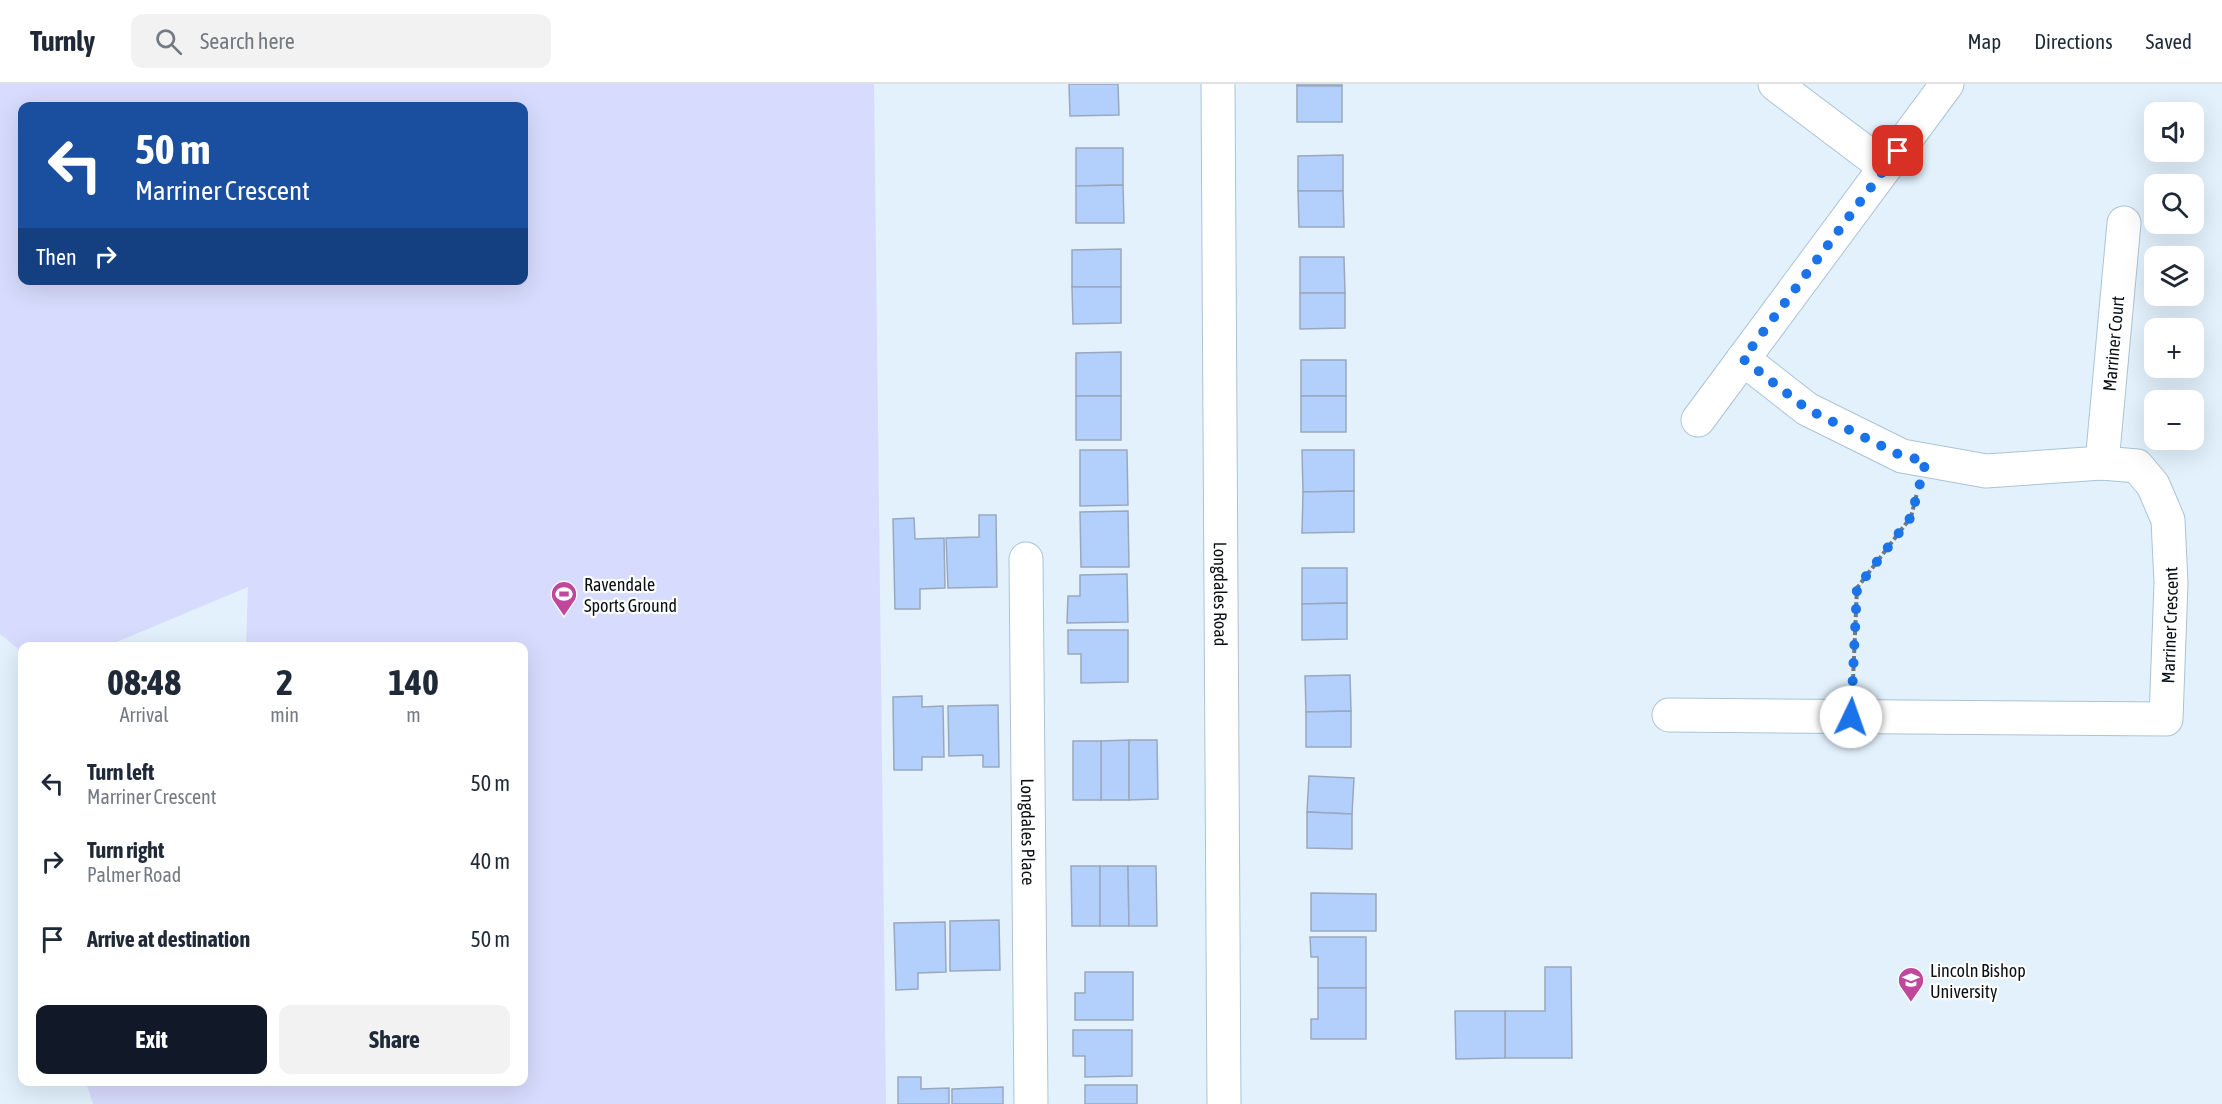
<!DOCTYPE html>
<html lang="en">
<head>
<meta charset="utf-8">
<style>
  :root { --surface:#fff; --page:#f2f2f3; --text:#1f2937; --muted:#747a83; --line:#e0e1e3; --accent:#111827 }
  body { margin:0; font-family:"Asap Condensed",sans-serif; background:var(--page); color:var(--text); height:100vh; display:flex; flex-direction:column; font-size:22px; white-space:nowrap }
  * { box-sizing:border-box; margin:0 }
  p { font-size:20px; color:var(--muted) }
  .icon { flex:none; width:33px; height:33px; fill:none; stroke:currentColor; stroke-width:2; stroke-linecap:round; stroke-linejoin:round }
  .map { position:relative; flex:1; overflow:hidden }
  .sheet { position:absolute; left:18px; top:558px; width:510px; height:444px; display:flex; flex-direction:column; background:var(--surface); border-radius:12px; box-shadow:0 6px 24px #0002 }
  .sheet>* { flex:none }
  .banner { position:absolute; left:18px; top:18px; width:510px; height:183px; border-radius:12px; box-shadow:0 6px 24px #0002; background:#1a4fa0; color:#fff; overflow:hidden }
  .tools { position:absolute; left:2144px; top:18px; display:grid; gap:12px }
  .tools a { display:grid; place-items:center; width:60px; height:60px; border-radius:12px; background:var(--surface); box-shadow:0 6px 24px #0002; font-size:30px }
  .pin { position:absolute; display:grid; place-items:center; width:51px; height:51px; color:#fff; margin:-26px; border-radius:12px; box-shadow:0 3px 9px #0006 }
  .me { position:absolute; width:66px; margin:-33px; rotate:3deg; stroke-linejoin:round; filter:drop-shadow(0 0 4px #0008) }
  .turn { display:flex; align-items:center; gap:21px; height:126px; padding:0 18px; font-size:27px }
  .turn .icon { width:78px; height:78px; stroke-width:2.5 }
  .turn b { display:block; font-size:42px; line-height:51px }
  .then { display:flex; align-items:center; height:57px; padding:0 18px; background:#0003; gap:12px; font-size:22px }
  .eta { display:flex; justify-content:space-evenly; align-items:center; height:102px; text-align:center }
  .eta b { font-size:36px; font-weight:700; line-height:42px }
  .cta { display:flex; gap:12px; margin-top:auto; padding:12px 18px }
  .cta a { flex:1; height:69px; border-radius:12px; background:var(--accent); color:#fff; font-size:24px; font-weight:700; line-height:69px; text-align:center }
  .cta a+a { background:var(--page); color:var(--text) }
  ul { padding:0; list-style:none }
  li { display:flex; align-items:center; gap:18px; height:78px; padding:0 18px }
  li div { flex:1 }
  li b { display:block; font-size:22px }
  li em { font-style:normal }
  header { display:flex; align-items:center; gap:36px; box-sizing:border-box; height:84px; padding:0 30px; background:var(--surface); border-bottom:2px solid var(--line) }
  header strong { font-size:28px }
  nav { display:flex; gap:33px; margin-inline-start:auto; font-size:21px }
  .search { width:420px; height:54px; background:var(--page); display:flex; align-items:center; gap:15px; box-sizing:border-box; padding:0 21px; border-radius:12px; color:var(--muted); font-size:22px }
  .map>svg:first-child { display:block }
  .green { fill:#d7dbfd; fill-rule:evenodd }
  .building { fill:#b3cffb; stroke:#9aa8bf; stroke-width:1.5 }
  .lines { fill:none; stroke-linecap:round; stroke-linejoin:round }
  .minor-casing { stroke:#abc4d6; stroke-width:35 }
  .secondary-casing { stroke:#abc4d6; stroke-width:35 }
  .path { stroke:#6d7880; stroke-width:4; stroke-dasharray:6 3; stroke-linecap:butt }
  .minor { stroke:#fff; stroke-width:33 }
  .secondary { stroke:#fff; stroke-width:33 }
  .route { stroke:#1a73e8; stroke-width:10; stroke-dasharray:0 18 }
  .labels { text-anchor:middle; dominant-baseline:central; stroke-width:4.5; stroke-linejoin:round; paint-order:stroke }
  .street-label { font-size:18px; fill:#081016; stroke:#fff }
  .poi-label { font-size:18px; fill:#081016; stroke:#fff; text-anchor:start }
</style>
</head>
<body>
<header>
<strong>Turnly</strong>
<div class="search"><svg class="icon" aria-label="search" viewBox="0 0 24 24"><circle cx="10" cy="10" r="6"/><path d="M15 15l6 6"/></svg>Search here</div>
<nav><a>Map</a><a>Directions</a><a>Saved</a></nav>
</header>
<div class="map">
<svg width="2222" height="1020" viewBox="0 0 2222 1020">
  <rect width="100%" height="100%" fill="#e2f1fc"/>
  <path class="green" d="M0,0H874L886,1020H93L86,998H524V562H246L248,503L107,562H22V568L0,550ZM524,22V196H22V22Z"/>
  <g class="building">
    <path d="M1069,0H1118L1119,31L1070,32Z"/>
    <rect x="1297" y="0" width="45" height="2"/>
    <rect x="1297" y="2" width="45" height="36"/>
    <path d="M1076,64H1123V101L1076,102Z"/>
    <path d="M1343,71V107H1298V72Z"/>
    <path d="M1123,101L1124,139H1076V102Z"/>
    <path d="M1298,107H1343L1344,143H1299Z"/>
    <path d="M1121,165V203H1072V166Z"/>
    <path d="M1300,173H1344L1345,209H1300Z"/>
    <path d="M1072,203H1121V239L1073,240Z"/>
    <path d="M1300,209H1345V244L1300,245Z"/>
    <path d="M1121,268V312H1076V269Z"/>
    <rect x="1301" y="276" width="45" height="36"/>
    <rect x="1076" y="312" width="45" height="44"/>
    <rect x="1301" y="312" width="45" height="36"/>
    <path d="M1080,366H1127L1128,421L1080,422Z"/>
    <path d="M1302,366H1354V407L1303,408Z"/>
    <path d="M1354,407V448L1302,449L1303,408Z"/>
    <path d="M1128,427L1129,483H1081L1080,428Z"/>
    <path d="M979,431H996L997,503L948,504L946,454L979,453Z"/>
    <path d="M914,434L915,455L944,454L945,504L920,505V525H895L893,435Z"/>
    <path d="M1302,484H1347V519L1302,520Z"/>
    <path d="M1127,490L1128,538L1067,539L1068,512H1080V491Z"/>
    <path d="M1347,519V555L1302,556V520Z"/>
    <path d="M1068,546H1128V598L1081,599V570H1068Z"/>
    <path d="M1350,591L1351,627L1306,628L1305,592Z"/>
    <path d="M922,612V623L943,622L944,673H922V686H894L893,613Z"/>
    <path d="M998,621L999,683H983V671L949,672L948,622Z"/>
    <path d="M1351,627V663H1306V628Z"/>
    <path d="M1129,656V716H1101V657Z"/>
    <path d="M1129,656H1157L1158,715L1129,716Z"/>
    <rect x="1073" y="657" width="28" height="59"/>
    <path d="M1309,692L1354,694L1352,730L1307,728Z"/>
    <path d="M1307,728L1352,730V765L1307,764Z"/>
    <path d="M1071,782H1100V842H1072Z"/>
    <path d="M1100,782H1128L1129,842H1100Z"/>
    <path d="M1128,782H1156L1157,842H1129Z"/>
    <path d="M1311,809L1376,810V847H1311Z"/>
    <path d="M999,836L1000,886L950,887V837Z"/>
    <path d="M945,838L946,888L918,889V905L896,906L894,839Z"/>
    <path d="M1310,853H1366V904H1318V873H1311Z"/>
    <path d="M1545,883H1571L1572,974H1505V927H1545Z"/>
    <path d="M1085,888H1133V936H1075V909H1085Z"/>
    <path d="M1318,904H1366V955H1311V935H1318Z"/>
    <path d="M1455,927H1505V974L1456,975Z"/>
    <path d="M1073,946H1132V992L1085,993V972H1073Z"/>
    <path d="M898,993H921V1005L949,1004V1020H898Z"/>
    <rect x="1085" y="1001" width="52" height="19"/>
    <path d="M1003,1003V1020H952V1005Z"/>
  </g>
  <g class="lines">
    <g class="minor-casing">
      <g id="minor">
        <path d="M1775,0L1885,83"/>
        <path d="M1698,336L1947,0"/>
        <path id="s1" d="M2102,379L2124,139"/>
        <path id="s2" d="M1026,475L1031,1020"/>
        <path id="s3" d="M1669,631L2166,635L2171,499L2168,436L2153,401L2137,382L2102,379L1986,387L1902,372L1807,325L1743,275"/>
      </g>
    </g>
    <g class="secondary-casing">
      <g id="secondary">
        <path id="s4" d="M1218,0L1224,1020"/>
      </g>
    </g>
    <path class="path" d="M1853,596L1857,504L1911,433L1917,409"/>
    <use href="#minor" class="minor"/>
    <use href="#secondary" class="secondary"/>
  </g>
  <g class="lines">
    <path class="route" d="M1851,633L1857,504L1911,433L1926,377L1902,372L1807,325L1743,275L1898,67"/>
  </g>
  <defs>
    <g id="stadium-pin" transform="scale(1.35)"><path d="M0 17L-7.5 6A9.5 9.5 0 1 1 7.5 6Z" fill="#bf489d" stroke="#fff"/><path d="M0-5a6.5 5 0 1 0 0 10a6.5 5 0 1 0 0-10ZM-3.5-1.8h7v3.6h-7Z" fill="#fff"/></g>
    <g id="university-pin" transform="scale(1.35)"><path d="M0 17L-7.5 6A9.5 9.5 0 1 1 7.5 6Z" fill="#bf489d" stroke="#fff"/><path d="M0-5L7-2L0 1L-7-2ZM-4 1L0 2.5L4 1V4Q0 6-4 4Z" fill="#fff"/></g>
  </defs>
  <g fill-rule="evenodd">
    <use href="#stadium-pin" x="564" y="510"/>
    <use href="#university-pin" x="1911" y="896"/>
  </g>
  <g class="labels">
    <g class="street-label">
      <text stroke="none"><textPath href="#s1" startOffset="120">Marriner Court</textPath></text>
      <text stroke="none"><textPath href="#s4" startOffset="510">Longdales Road</textPath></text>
      <text stroke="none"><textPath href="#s3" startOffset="591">Marriner Crescent</textPath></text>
      <text stroke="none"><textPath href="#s2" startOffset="273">Longdales Place</textPath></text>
    </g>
    <g class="poi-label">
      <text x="584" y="500">Ravendale<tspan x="584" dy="21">Sports Ground</tspan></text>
      <text x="1930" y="886">Lincoln Bishop<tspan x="1930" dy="21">University</tspan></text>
    </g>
  </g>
</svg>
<div class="tools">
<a><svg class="icon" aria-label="sound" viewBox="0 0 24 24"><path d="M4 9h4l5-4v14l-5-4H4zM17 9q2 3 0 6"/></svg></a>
<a><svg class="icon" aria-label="search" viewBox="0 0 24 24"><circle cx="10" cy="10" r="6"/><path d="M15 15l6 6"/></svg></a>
<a><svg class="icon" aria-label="layers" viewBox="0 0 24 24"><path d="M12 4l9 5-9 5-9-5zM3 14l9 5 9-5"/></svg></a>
<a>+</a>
<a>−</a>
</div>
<div class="pin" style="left:1898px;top:67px;background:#d93025"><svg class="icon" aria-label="arrive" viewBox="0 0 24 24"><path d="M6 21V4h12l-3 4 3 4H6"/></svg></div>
<svg class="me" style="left:1851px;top:633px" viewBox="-20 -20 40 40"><circle r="19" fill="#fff"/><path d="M0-13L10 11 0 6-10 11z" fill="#1a73e8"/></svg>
<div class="banner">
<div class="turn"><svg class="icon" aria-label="left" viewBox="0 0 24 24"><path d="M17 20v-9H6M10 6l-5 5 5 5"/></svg><div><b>50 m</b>Marriner Crescent</div></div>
<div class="then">Then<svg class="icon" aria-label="right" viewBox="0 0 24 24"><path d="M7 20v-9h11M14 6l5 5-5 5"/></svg></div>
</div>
<section class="sheet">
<div class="eta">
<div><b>08:48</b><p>Arrival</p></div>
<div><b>2</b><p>min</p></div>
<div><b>140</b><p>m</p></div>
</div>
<ul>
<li><svg class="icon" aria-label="left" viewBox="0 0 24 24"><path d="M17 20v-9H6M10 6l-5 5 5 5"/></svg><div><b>Turn left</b><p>Marriner Crescent</p></div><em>50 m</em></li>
<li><svg class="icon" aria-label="right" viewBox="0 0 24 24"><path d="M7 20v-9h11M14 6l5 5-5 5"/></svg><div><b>Turn right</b><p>Palmer Road</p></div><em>40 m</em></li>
<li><svg class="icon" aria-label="arrive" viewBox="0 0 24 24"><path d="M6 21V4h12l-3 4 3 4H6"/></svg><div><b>Arrive at destination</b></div><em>50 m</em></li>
</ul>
<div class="cta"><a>Exit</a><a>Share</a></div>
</section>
</div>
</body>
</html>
